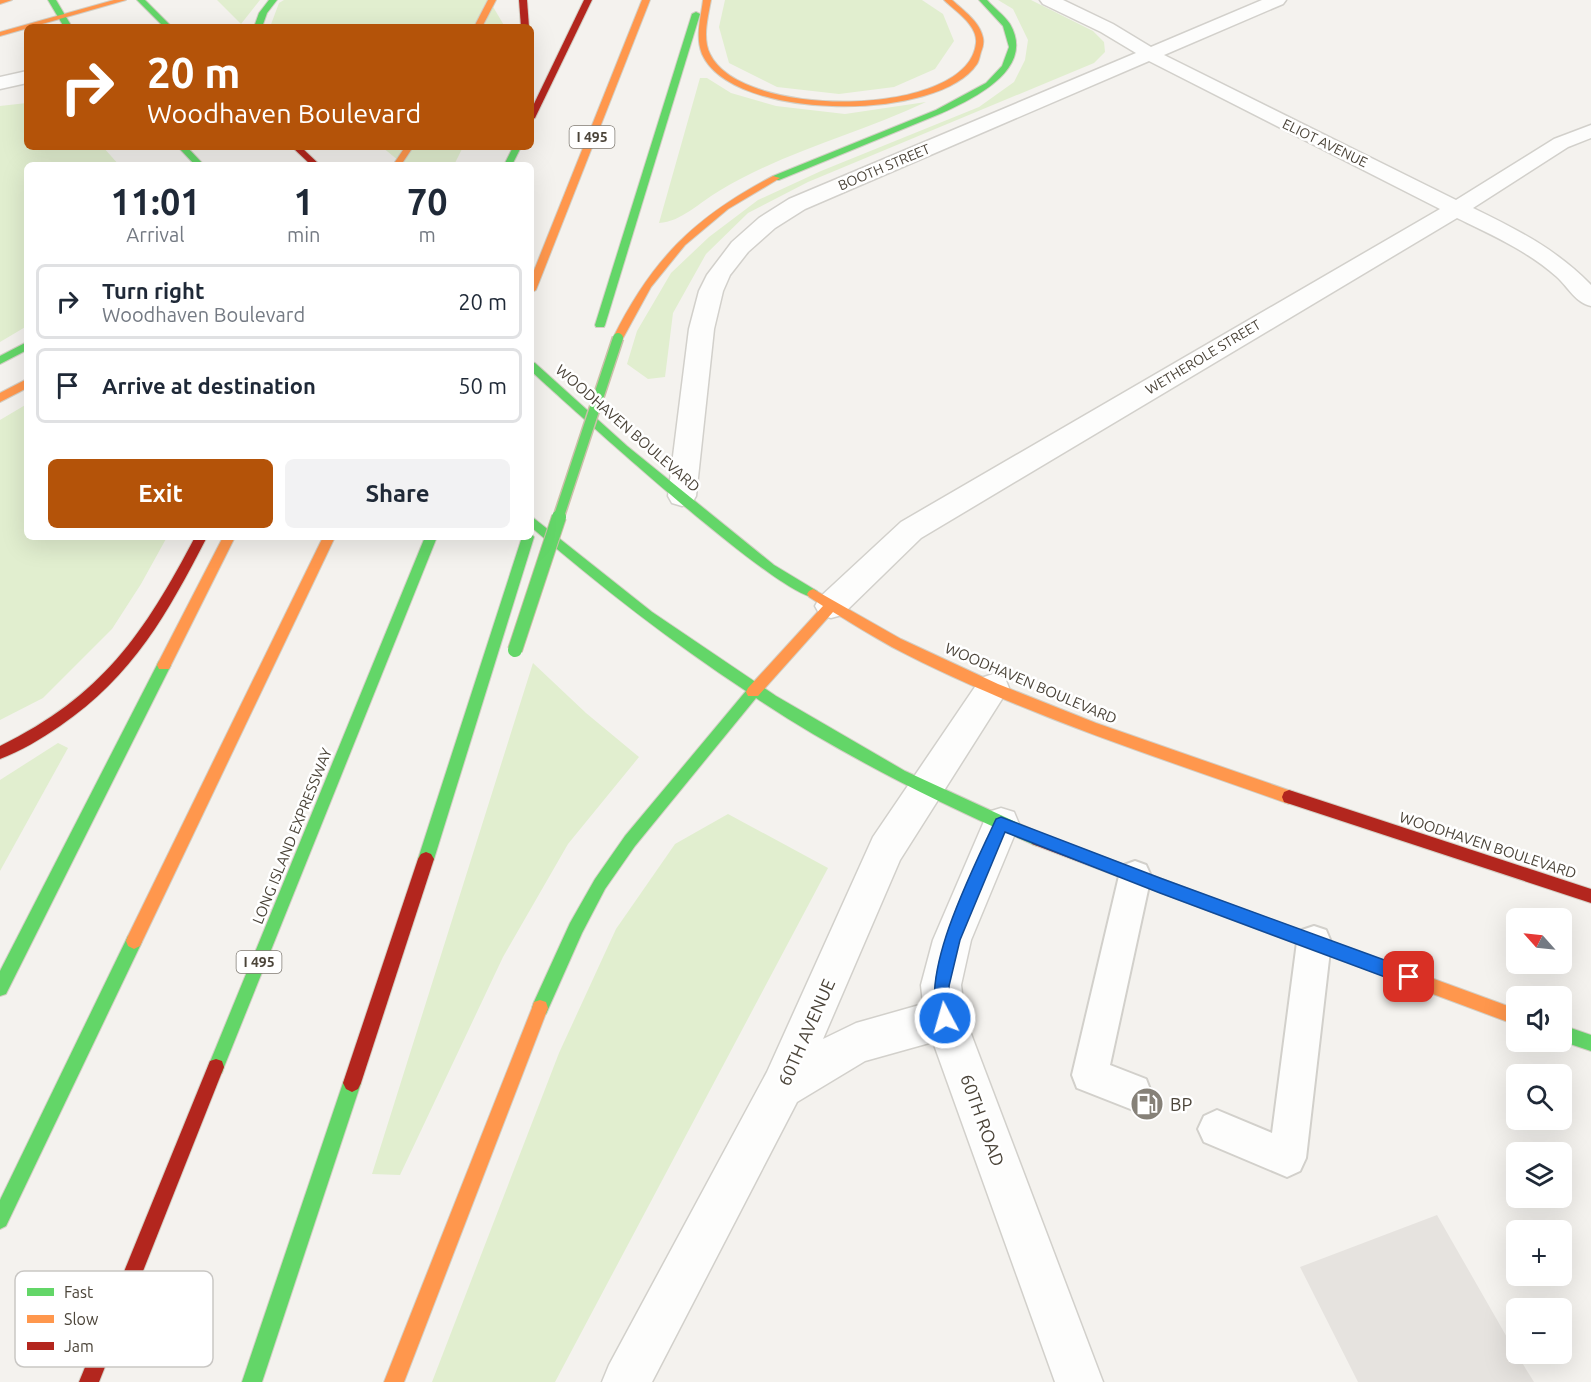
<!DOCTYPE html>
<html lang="en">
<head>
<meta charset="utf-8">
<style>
  :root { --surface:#fff; --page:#f2f2f3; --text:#1f2937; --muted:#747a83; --line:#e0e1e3; --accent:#b45309 }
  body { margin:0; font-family:Ubuntu,sans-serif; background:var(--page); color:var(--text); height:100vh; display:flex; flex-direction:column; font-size:22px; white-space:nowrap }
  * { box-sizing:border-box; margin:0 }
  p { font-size:20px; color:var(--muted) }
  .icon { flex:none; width:33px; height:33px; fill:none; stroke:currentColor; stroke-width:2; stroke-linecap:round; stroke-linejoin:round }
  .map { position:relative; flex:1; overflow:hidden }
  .details { position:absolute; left:24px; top:162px; width:510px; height:378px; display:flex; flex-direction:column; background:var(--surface); border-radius:9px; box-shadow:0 6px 24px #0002 }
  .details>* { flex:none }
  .hud { position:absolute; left:24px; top:24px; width:510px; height:126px; border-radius:9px; box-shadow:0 6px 24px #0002; background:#b45309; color:#fff; overflow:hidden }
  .needle { width:39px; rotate:297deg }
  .controls { position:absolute; left:1506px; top:908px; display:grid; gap:12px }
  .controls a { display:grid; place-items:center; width:66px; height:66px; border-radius:9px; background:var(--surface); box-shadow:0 6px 24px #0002; font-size:30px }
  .pin { position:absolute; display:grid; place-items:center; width:51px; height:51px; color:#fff; margin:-26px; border-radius:12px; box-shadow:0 3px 9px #0006 }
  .me { position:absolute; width:66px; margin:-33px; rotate:354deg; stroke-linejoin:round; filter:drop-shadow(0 0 4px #0008) }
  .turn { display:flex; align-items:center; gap:21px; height:126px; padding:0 24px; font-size:27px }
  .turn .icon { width:78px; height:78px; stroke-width:2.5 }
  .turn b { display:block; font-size:42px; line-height:51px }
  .eta { display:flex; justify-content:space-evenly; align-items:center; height:102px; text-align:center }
  .eta b { font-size:36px; font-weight:700; line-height:42px }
  .action { display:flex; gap:12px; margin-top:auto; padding:12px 24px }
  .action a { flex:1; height:69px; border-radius:9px; background:var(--accent); color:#fff; font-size:24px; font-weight:700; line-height:69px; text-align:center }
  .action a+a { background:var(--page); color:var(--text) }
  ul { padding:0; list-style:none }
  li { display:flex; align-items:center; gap:18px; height:75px; margin:0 12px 9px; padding:0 12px; border:3px solid var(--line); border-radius:9px }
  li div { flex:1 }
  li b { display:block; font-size:22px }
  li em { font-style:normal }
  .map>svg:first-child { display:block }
  .green { fill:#e1eecf }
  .parking { fill:#e6e3df }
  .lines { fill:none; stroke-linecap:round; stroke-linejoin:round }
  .lane-casing { stroke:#d2d0cb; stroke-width:4 }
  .street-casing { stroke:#d2d0cb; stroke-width:3 }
  .fast-casing { stroke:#d3cfc5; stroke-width:2 }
  .slow-casing { stroke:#d3cfc5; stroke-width:2 }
  .jam-casing { stroke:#d3cfc5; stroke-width:2 }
  .lane { fill:#fdfdfc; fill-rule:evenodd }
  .street { fill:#fdfdfc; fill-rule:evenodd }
  .fast { fill:#63d668; fill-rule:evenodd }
  .slow { fill:#ff974d; fill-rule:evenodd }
  .jam { fill:#b3261e; fill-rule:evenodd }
  .fast-bridge-far1-casing { stroke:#ccbfa9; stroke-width:13; stroke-linecap:butt }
  .fast-bridge-casing { stroke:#ccbfa9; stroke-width:16; stroke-linecap:butt }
  .fast-bridge-far1 { stroke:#63d668; stroke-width:10 }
  .fast-bridge { stroke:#63d668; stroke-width:14 }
  .route { fill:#1a73e8; stroke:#114b97; stroke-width:1.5 }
  .labels { text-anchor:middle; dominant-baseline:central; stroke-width:5; stroke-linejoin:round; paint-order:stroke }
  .shield { fill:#fff; stroke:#817c74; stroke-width:1.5 }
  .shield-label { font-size:14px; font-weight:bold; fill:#4b4439 }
  .far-street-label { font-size:14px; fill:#4b4439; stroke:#fff }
  .street-label { font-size:15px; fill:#4b4439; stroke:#fff }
  .near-street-label { font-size:18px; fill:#4b4439; stroke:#fff }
  .near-poi-label { font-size:18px; fill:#4b4439; stroke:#fff; text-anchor:start }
  .key { fill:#fff; stroke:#c9c7c4; stroke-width:1.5 }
  .key-label { font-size:16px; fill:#4b4439 }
</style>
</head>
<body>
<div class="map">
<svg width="1591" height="1382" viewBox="0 0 1591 1382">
  <rect width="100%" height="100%" fill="#f4f2ee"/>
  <g class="green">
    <path d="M217,0H260L241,24Z"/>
    <path d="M284,0H489L505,27H270L279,3Z"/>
    <path d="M725,0H922L943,14L954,41L935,69L894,87L839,94L777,87L729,63L719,27Z"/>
    <path d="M998,0H1031L1093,31L1104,42L1105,52L1094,63L808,182L748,213L706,254L673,313L665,377L648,379L627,364L637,331L671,273L709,237L758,200L821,171L979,107L1014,82L1025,60L1028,40L1013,9Z"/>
    <path d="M700,78H707L731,93L776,106L845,114L926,102C858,134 783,152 719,191C700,202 681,222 659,223Z"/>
    <path d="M27,103V147H103L119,165H27V326L0,342V106Z"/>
    <path d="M382,147H463L454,165H404Z"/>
    <path d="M27,404V537H167L141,584L112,629L43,698L0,720V420Z"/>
    <path d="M533,663L586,713L639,757L568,844L503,957L400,1175L372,1174Z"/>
    <path d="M58,743L68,748L0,871V780Z"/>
    <path d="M728,814L828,868L555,1382H432L559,1053L616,929L675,844Z"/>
  </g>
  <path class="parking" d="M1437,1215L1516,1353L1534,1382H1358L1300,1267Z"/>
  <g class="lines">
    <g class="lane-casing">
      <g id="lane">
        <path d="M1135,861L1146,865L1151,876L1110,1065L1146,1079L1151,1092L1146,1105L1133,1110L1077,1088L1072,1075L1119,876L1124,865Z"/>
        <path d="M1314,926L1326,930L1331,942L1306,1158L1300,1171L1287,1177L1204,1142L1198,1129L1204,1116L1217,1110L1272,1133L1297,942L1302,930Z"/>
      </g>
    </g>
    <g class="street-casing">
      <g id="street">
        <path d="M1040,0H1063L1113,24L1151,47L1262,0H1286L1283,4L1164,55L1456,200L1554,139L1591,125V138L1568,147L1473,208C1518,230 1556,249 1591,285V306C1576,303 1568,287 1557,277C1528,251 1492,235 1457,218L921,538L842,615L831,618L820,615L815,606L820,597L901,522L1440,209L1149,61L805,209L775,228L748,252L730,275L723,291L714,329L696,496L692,503L682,506L672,503L668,496L689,329L699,291L707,275L732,242L759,218L789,199L1136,53L1101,32L1043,4Z"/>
        <path d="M27,71V83L0,89V77Z"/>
        <path d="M993,674L1005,678L1009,688L900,860L823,1039L856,1023L923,1004L921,985L933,940L988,812L1001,808L1014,812L1019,824L971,940L961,985L965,1018L1103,1382H1055L933,1042L865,1061L797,1102L652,1382H602L609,1365L767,1072L873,837L981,678Z"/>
      </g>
    </g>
    <g class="fast-casing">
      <g id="fast">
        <path d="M48,0H56L72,27H64Z"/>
        <path d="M137,0H145L172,27H164Z"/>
        <path d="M269,0H277L267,13L262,27H254L259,13Z"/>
        <path d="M979,0H987C994,8 1004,15 1010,24C1036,69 974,98 942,113L779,180H773V176L936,110L986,83L1002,66L1009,47L1003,26Z"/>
        <path d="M696,12L700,14L605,325L604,327H596L595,325L692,14Z"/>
        <path d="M178,147H187L204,165H195Z"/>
        <path d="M513,147H521L512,165H504Z"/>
        <path d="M27,342V350L0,364V356Z"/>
        <path d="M531,362L535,363L627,446L774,565L817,591L819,594L817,597C789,607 564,401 531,371Z"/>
        <path d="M531,516L652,612L776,696L905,771L1042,834L1044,839L1042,844L1037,846L1032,844C937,802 843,756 756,698L635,846L605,889L582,933L546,1014L540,1016L534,1014L532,1008L534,1002L570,923L595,879L625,836L746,691C670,641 600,586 531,527Z"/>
        <path d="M531,533L534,537L434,859L431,864L426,866L421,864L418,859L522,537H531Z"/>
        <path d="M425,537H437L224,1067L222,1073L216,1075L210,1073L208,1067Z"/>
        <path d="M164,660L169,661L171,665L6,994L0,996V971L159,661Z"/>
        <path d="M134,933L140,936L142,941L140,946L6,1226L0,1229V1200L128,936Z"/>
        <path d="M1562,1025L1591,1035V1051L1561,1041Z"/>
        <path d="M352,1074L358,1077L361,1083L262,1382H242L343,1083L346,1077Z"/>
      </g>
    </g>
    <g class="slow-casing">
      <g id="slow">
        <path d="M0,0H12L0,4Z"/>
        <path d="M114,0H126L0,36V32Z"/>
        <path d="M488,0H496L482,27H474Z"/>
        <path d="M642,0H650L536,290L531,293V278Z"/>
        <path d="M703,0H711C708,17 702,38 710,54C741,120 969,118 976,43C978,25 955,11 944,0H952C964,11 980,22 983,38C984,43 983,47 981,52C980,55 979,61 977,64C939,122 732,122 702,54C695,37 701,17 703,0Z"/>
        <path d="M405,147H413L401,165H393Z"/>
        <path d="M773,176L780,178L728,209L685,245L651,287L622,340H614L613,338C652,259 695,217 773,176Z"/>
        <path d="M27,379V388L0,402V393Z"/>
        <path d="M223,537H235L169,669H159L157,665Z"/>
        <path d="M323,537H335L140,946L134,949L128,946L126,941L128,936Z"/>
        <path d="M813,589L901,639L998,684L1096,723L1294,792L1296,797L1294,802L1289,804C1155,756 1018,713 892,647C872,636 853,624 833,612L758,696H748L746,692L748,688L823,606L809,597L807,594L809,591Z"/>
        <path d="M1215,899L1516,1009V1025L1210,911L1207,906L1210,901Z"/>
        <path d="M540,1000L546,1002L548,1008L404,1382H384L532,1008L534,1002Z"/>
      </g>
    </g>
    <g class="jam-casing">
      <g id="jam">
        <path d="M519,0H527L529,27H521Z"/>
        <path d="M584,0H592L535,118L531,120V110Z"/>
        <path d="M292,147H301L320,165H311Z"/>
        <path d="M195,537H207C167,614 134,675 60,726C41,739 21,751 0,759V746C102,696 144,634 195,537Z"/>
        <path d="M1289,790L1591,889V903L1284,802L1282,797L1284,792Z"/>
        <path d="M1037,832L1215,899L1220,901L1223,906L1220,911L1215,913L1032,844L1030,839L1032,834Z"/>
        <path d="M426,852L431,854L434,859L361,1083L358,1089L352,1092L346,1089L343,1083L418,859L421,854Z"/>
        <path d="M216,1059L222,1061L224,1067L99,1382H79L210,1061Z"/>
      </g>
    </g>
    <use href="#lane" class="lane"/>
    <use href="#street" class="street"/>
    <use href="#fast" class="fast"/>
    <use href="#slow" class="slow"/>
    <use href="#jam" class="jam"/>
    <g class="fast-bridge-far1-casing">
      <path id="fast-bridge-far1" d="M558,519L618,338"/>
    </g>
    <g class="fast-bridge-casing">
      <path id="fast-bridge" d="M515,650L559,517"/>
    </g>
    <use href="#fast-bridge-far1" class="fast-bridge-far1"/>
    <use href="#fast-bridge" class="fast-bridge"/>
  </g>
  <path class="route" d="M1001,817L1160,878L1409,969L1415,972L1417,977L1415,983L1409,986L1160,893L1005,832L960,940L949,986L953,1018L951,1024L945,1026L939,1024C918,973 974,868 996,819Z"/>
  <defs>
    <g id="fuel-disc" transform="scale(1.725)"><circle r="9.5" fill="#868178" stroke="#fff"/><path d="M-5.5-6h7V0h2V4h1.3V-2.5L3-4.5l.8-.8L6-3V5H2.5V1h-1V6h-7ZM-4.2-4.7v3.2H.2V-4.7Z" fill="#fff"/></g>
  </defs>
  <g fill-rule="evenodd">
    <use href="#fuel-disc" x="1147" y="1104"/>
  </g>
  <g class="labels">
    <g class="shield">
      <rect x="569.5" y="126" width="45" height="22" rx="4.5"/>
      <rect x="236.5" y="951" width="45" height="22" rx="4.5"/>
    </g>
    <g class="shield-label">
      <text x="592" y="137">I 495</text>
      <text x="259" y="962">I 495</text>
    </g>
    <g class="far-street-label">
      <text transform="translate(1325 143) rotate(26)">ELIOT AVENUE</text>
      <text transform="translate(884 167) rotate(-23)">BOOTH STREET</text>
      <text transform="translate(1203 357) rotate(-31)">WETHEROLE STREET</text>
    </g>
    <g class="street-label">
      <text transform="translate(628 428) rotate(41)">WOODHAVEN BOULEVARD</text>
      <text transform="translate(1031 683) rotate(23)">WOODHAVEN BOULEVARD</text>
      <text transform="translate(292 836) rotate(-68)">LONG ISLAND EXPRESSWAY</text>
      <text transform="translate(1488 845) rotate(18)">WOODHAVEN BOULEVARD</text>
    </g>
    <g class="near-street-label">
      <text transform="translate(806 1032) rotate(-66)">60TH AVENUE</text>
      <text transform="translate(983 1120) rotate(70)">60TH ROAD</text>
    </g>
    <g class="near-poi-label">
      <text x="1170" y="1104">BP</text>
    </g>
  </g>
  <rect x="15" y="1271" width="198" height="96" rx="9" class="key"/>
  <rect x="27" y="1288" width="27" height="8" fill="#63d668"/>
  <rect x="27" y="1315" width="27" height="8" fill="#ff974d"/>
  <rect x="27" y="1342" width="27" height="8" fill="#b3261e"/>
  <g class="key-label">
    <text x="64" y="1298">Fast</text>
    <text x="64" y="1325">Slow</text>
    <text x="64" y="1352">Jam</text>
  </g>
</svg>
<div class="controls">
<a><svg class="needle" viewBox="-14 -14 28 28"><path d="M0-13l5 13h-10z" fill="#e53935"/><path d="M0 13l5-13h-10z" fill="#747a83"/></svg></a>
<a><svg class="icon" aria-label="sound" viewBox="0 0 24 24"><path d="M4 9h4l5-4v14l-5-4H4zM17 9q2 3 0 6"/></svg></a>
<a><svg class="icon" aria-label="search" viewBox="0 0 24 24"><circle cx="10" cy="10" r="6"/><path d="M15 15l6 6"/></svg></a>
<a><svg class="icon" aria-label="layers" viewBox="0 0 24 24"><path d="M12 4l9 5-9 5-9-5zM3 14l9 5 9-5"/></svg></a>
<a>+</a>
<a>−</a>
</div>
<div class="pin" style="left:1409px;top:977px;background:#d93025"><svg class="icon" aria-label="arrive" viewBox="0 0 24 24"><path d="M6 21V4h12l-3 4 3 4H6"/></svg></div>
<svg class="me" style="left:945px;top:1018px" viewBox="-20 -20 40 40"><circle r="17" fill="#1a73e8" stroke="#fff" stroke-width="3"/><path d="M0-11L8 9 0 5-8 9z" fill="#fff"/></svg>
<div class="hud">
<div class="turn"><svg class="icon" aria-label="right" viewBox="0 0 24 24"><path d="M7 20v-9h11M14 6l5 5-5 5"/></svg><div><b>20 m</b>Woodhaven Boulevard</div></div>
</div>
<section class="details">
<div class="eta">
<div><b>11:01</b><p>Arrival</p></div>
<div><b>1</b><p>min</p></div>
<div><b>70</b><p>m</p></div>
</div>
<ul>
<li><svg class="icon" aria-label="right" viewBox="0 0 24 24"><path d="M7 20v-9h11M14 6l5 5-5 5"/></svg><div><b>Turn right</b><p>Woodhaven Boulevard</p></div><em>20 m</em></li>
<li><svg class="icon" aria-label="arrive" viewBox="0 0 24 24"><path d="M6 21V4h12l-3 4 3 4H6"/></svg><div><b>Arrive at destination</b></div><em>50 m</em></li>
</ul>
<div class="action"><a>Exit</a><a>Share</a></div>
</section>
</div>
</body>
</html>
